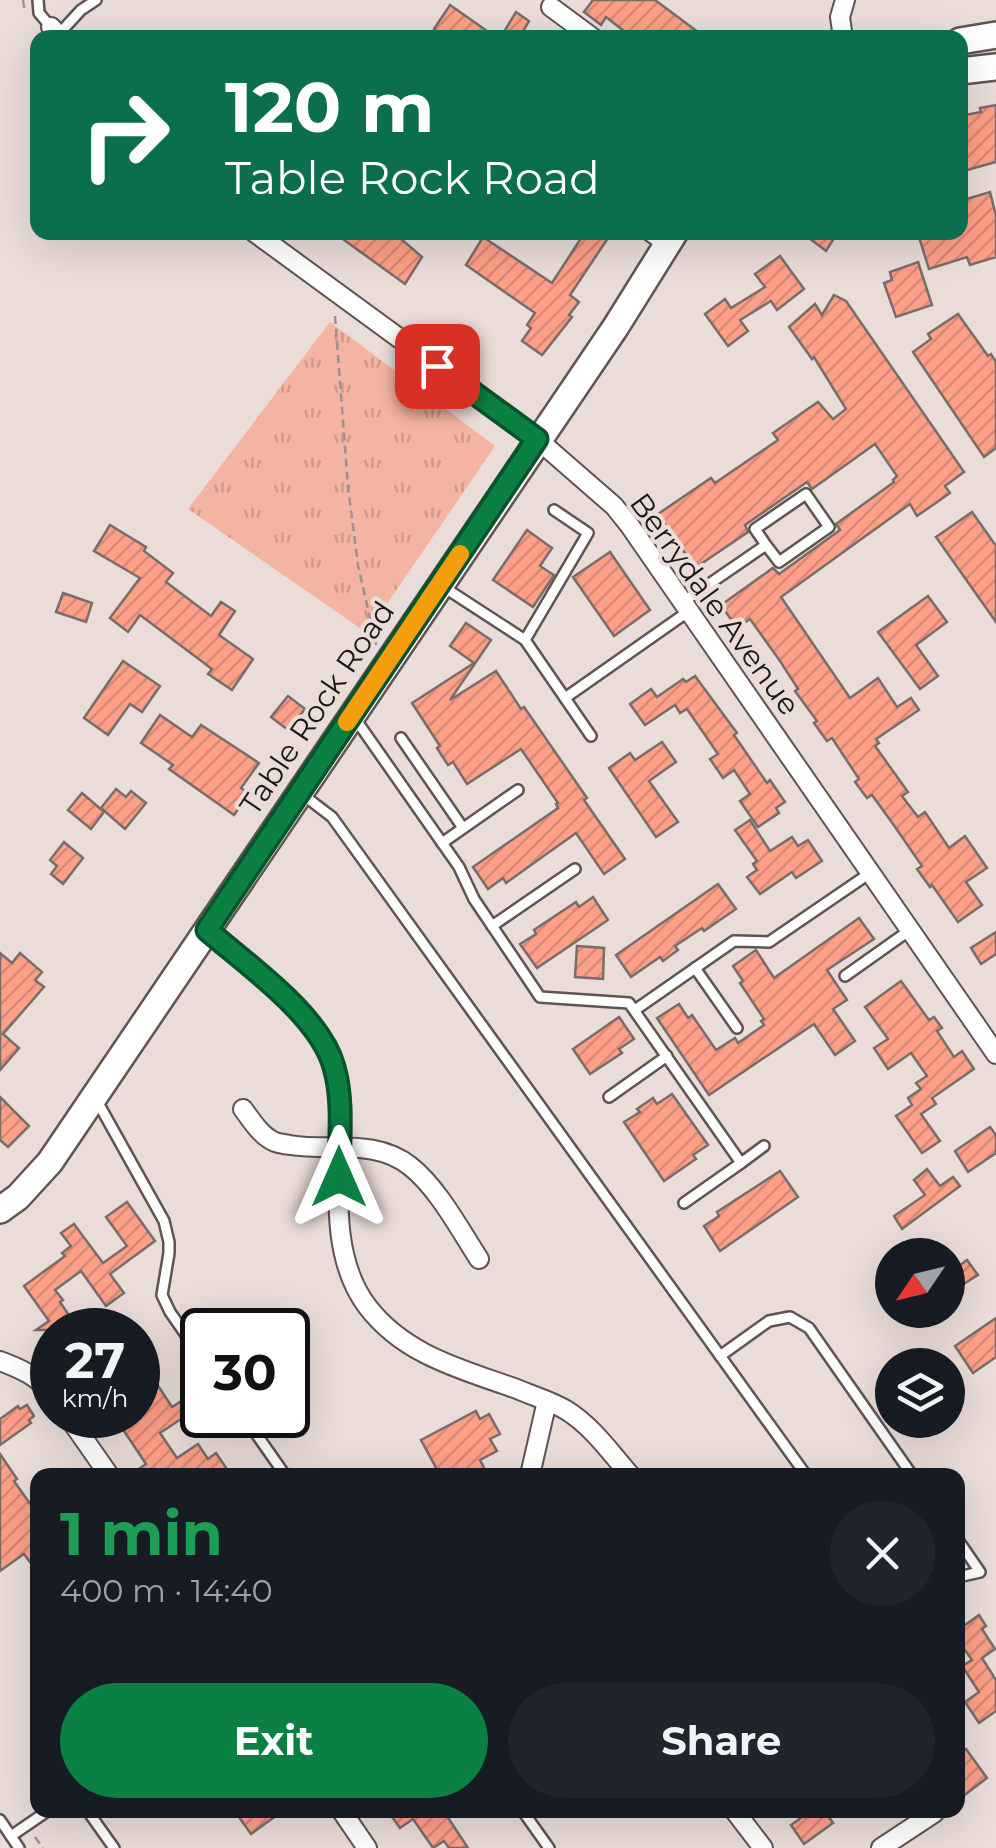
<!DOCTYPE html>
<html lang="en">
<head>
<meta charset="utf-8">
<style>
  :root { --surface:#171b24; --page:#20242c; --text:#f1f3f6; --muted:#9ea1a6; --accent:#0b8043 }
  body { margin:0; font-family:Montserrat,sans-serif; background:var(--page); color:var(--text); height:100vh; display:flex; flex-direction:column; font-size:38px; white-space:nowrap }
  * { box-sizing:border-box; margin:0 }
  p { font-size:32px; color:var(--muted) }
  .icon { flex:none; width:55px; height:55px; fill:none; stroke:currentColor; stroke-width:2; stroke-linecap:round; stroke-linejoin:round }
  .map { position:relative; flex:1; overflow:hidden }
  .sheet { position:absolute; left:30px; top:1468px; width:935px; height:350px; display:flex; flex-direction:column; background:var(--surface); border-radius:20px; box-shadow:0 10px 40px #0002 }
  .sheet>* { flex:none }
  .hud { position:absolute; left:30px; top:30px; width:938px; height:210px; border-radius:20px; box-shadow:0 10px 40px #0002; background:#0b6e4f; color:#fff; overflow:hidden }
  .needle { width:65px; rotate:235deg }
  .controls { position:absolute; left:875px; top:1238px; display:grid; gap:20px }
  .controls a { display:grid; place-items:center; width:90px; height:90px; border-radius:50%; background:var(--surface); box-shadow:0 10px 40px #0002; font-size:50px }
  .speed { position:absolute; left:30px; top:1308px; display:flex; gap:20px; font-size:50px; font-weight:700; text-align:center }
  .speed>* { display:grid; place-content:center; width:130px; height:130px; border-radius:50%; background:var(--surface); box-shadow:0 10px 40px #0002; line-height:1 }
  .speed small { font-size:25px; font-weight:400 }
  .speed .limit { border:5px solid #111; border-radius:15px; background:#fff; color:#111 }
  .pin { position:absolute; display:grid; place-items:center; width:85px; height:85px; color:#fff; margin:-42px; border-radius:20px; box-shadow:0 5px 15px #0006 }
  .me { position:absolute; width:110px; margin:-55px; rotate:0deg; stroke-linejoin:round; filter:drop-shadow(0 0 8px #0008) }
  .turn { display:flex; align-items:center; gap:35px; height:210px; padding:0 30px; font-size:45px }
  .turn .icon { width:130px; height:130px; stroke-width:2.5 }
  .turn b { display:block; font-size:70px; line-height:85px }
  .round { display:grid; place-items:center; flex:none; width:105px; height:105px; border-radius:52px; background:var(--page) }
  .head { display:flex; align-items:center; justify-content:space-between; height:170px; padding:0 30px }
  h1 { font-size:60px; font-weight:700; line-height:75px; color:#1e9e55 }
  .button { display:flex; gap:20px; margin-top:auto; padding:20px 30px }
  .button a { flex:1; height:115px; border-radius:60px; background:var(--accent); color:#fff; font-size:40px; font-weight:700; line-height:115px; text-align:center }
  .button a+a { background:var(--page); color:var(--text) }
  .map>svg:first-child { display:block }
  .grass { fill:url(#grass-tufts) }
  .building { fill:url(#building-hatch); stroke:#796d6a; stroke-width:2.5 }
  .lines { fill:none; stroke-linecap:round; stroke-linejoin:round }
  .lane-casing { stroke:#5f5451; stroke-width:14 }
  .street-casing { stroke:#5f5451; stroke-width:22 }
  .secondary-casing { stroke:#5f5451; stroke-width:30 }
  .path { stroke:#9b918f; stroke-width:2.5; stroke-dasharray:8 5; stroke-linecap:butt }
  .lane { stroke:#fff; stroke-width:9 }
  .street { stroke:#fff; stroke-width:18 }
  .secondary { stroke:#fff; stroke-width:25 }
  .route-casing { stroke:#07532c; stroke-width:25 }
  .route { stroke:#0b8043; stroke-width:18 }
  .slow { stroke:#f59e0b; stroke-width:18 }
  .labels { text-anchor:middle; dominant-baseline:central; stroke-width:8; stroke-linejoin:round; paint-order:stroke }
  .street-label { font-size:30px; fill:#1b1715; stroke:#e9dcd9 }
</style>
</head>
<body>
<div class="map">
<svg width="996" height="1848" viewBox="0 0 996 1848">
  <defs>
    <pattern id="grass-tufts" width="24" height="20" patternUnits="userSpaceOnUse" patternTransform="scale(2.5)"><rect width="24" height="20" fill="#f5b3a1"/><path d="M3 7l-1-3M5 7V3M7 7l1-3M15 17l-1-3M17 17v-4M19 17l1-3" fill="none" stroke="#d1998a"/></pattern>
    <pattern id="building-hatch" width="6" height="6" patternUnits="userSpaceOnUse" patternTransform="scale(2.5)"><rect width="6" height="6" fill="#fe9f87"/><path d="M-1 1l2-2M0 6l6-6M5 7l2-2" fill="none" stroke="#d98874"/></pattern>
  </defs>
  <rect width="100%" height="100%" fill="#e9dcd9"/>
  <path class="grass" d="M330,322L495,446L367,633L188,509Z"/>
  <g class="building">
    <path d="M593,0H655L706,38H633L606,17L601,25L584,12Z"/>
    <path d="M450,5L497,38H446L434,29Z"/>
    <path d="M516,12L529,21L519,38L505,30Z"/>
    <path d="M996,105V162L960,172V116L981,112L980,108Z"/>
    <path d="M990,192L996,216V257L970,265L967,257L929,269L919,237L932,232H960V201Z"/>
    <path d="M333,232H393L422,257L405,284Z"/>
    <path d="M585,232H612L570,295L579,302L569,315L572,317L542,355L522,341L531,328L527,325L535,313L466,265L483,237L552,283Z"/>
    <path d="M801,232H838L826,251Z"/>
    <path d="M780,256L804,289L777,310L771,301L740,320L748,331L728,346L705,314L725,299L731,308L765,287L755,274Z"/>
    <path d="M918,262L932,305L896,317L884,283L892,280L890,272Z"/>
    <path d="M834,295L846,301L964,472L945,486L950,493L917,516L910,504L781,597L850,698L878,678L897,707L911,698L919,710L876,739L879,743L875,746L908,792L902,796L918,817L925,812L949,848L965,836L987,868L966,882L982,905L958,922L932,885L930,887L917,869L922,866L893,824L872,795L867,798L855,782L859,779L832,738L827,741L814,723L817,721L795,691L798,689L780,661L750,619L737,628L721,605L773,568L779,574L840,530L836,524L894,482L893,480L897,476L875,444L812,489L807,482L745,525L748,532L695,568L658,514L711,478L715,483L778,440L773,433L818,402L833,419L846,409L814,357L812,359L789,327L815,304L822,315Z"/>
    <path d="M958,314L988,356L991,354L996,362V448L984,457L913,352L931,339L928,334Z"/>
    <path d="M972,512L996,546V622L936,537Z"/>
    <path d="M110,525L146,547L144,551L173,573L166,582L211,616L221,602L235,611L219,635L253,659L232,690L208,674L212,669L140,615L128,632L110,618L140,578L94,551Z"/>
    <path d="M527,530L552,548L540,566L554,575L533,607L493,580Z"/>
    <path d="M610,552L650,610L614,636L573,577Z"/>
    <path d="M63,593L92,603L86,622L56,612Z"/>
    <path d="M928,596L947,622L916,645L938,676L920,689L878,632Z"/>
    <path d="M466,623L491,640L450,700L496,671L521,709L524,707L587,798L584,800L625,859L604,874L576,833L506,883L503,878L488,889L473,867L558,808L556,804L558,803L521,749L467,784L453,762L448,765L437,748L440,746L412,703L474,663L450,646Z"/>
    <path d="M123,661L160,686L142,712L130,704L108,735L84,718Z"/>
    <path d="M695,676L737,733L734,735L767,783L770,780L785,802L776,808L779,813L758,827L740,801L750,794L734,770L723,778L710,759L718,754L687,709L680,713L675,705L645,725L630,704L651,689L657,697L683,679L686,682Z"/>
    <path d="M288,696L305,709L288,730L271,717Z"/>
    <path d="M160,715L192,737L201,725L259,763L241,788L249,794L234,815L169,769L173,765L141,743Z"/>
    <path d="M662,742L676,762L649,781L678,822L656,837L609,768L630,753L635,760Z"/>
    <path d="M116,789L126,797L131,791L146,803L125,829L101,808Z"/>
    <path d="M82,793L104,812L91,829L68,810Z"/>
    <path d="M750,820L770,851L792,837L798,846L808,840L822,861L796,878L792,872L760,894L747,877L757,870L753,864L757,861L735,830Z"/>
    <path d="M64,842L83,858L63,884L51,874L57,866L50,860Z"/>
    <path d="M718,884L736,909L704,931L702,928L675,946L678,950L663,961L660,957L631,977L616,955Z"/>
    <path d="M593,897L608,920L537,968L520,944L536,934L534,930L576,902L579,907Z"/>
    <path d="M859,918L874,939L827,970L847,1000L833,1009L855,1041L835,1055L814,1024L709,1095L657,1018L679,1004L688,1018L692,1015L716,1050L735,1038L738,1043L764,1025L761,1021L764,1019L740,983L743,981L733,966L756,950L774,978Z"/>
    <path d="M996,932V954L981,964L971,948Z"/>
    <path d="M577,946L604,948L603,979L575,977Z"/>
    <path d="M0,953L12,963L20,953L42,972L35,980L44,987L3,1034L19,1048L0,1070Z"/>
    <path d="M901,981L929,1020L934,1017L942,1028L937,1031L954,1057L962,1051L974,1069L932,1098L936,1104L921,1114L940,1141L922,1153L896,1116L912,1105L908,1098L921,1089L916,1083L927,1076L911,1053L888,1069L874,1048L888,1039L865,1007Z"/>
    <path d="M619,1017L634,1039L619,1049L622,1053L590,1074L573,1049Z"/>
    <path d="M672,1094L708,1145L693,1155L696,1159L664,1181L624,1122L640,1112L637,1109L653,1098L657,1104Z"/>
    <path d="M0,1097L29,1126L8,1147L0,1140Z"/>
    <path d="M990,1127L996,1135V1153L968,1172L955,1151Z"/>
    <path d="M927,1169L940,1186L953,1177L960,1186L902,1229L894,1216L925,1195L914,1180Z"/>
    <path d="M780,1171L798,1197L720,1251L704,1226L719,1216L717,1212Z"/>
    <path d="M127,1202L155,1241L110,1274L124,1293L106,1306L81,1271L55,1290L63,1300L60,1302L79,1330H36L49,1321L24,1286L65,1256L62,1253L71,1246L61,1233L74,1224L103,1263L127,1246L106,1217Z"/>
    <path d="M967,1260L978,1275L948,1294V1274Z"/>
    <path d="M996,1318V1357L973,1373L955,1346Z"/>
    <path d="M138,1355L172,1407L194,1393L202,1405L160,1433L177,1458L198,1444L208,1459L216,1453L231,1475H130L146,1464L122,1428L115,1433L103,1415H138Z"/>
    <path d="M27,1405L34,1416L29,1420L31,1423L0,1445V1419L18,1406L20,1409Z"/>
    <path d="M476,1411L480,1419L489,1414L500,1434L490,1439L497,1451L480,1460L488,1475H440L421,1440Z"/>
    <path d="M0,1454L17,1479L14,1481L38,1515V1573L24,1554L0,1571Z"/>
    <path d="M979,1615L986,1626L982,1629L995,1649L982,1658L996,1680V1711L979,1723L965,1702L979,1692L962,1666L972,1660L960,1643L958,1645V1630Z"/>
    <path d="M966,1749L987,1778L958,1800V1755Z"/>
    <path d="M234,1810H284L251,1834Z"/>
    <path d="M387,1810H443L468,1848H449L444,1841L433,1848L413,1819L400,1828Z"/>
    <path d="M812,1810H824L833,1823L804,1844L791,1825Z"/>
  </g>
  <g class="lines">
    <g class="lane-casing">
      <g id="lane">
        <path d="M38,0L39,13L51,27"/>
        <path d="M58,35L81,10L96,0"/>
        <path d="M442,586L525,640L591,736"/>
        <path d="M683,602L766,545L755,529L806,494L829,527L779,562L766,545"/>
        <path d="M525,640L588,533L554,510"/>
        <path d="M565,698L689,611"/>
        <path d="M354,717L459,867L474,899L540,997L629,1003L741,1163L684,1203"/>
        <path d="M401,738L463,828"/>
        <path d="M302,794L332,817L806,1475"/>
        <path d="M442,843L518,790"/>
        <path d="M492,926L575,869"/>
        <path d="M695,968L737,1028"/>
        <path d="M845,976L910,930"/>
        <path d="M635,1010L734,941L769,942L870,873"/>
        <path d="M609,1097L667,1056"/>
        <path d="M97,1101L164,1221L169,1242V1253L162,1295L170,1312L202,1358"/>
        <path d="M741,1163L764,1146"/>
        <path d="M720,1356L769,1321L790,1317L809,1328L912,1475"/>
        <path d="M243,1415L285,1475"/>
        <path d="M958,1540L980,1572L958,1577"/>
        <path d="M87,1810L114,1848"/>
        <path d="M522,1810L549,1848"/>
        <path d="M0,1820L19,1848"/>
        <path d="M11,1836L49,1810"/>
      </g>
    </g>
    <g class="street-casing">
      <g id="street">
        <path d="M551,7L593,38"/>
        <path d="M51,27L61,38"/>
        <path d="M843,38L840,17L845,0"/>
        <path d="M254,232L537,439L614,506L630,526L996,1054"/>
        <path d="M651,232L668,244"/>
        <path d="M207,930C252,969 306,1005 332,1061C340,1080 340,1108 339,1128C339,1185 330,1257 367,1306C404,1355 461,1369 517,1389C533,1396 551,1401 566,1410C592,1426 610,1452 630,1475"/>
        <path d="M243,1109C252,1121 261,1136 275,1142C280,1144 285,1144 290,1145C331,1152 374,1138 410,1166C438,1188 460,1230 479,1259"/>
        <path d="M0,1361C21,1369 38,1376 52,1395"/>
        <path d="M67,1415L109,1475"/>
        <path d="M530,1475L547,1401"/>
        <path d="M341,1810L367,1848"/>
        <path d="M734,1810L763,1848"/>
        <path d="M881,1848L934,1813"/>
      </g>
    </g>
    <g class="secondary-casing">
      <g id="secondary">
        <path d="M960,41L996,35"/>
        <path d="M960,71L996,67"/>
        <path d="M0,1210L18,1197L50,1162L615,328L675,232"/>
      </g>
    </g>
    <g class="path">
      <path d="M23,0L25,13"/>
      <path d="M335,316L348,487L358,565L376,645"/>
      <path d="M35,1837L43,1848"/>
    </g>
    <use href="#lane" class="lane"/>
    <use href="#street" class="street"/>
    <use href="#secondary" class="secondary"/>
  </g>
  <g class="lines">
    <g class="route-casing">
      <path id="route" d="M339,1177C339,1141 344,1101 334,1067C320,1015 246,964 207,930L537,439L437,366"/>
    </g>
    <use href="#route" class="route"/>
    <path class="slow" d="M347,722L460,554"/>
  </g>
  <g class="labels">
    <g class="street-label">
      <text transform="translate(715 604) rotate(54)">Berrydale Avenue</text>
      <text transform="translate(317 708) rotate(-56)">Table Rock Road</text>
    </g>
  </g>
</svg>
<div class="controls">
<a><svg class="needle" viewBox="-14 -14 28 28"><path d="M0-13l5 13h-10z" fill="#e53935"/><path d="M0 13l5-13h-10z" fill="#9ea1a6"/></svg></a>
<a><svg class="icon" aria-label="layers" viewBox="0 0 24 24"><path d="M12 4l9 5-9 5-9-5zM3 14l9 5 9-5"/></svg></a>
</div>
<div class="speed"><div>27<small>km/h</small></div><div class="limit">30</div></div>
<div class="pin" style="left:437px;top:366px;background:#d93025"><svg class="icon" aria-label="arrive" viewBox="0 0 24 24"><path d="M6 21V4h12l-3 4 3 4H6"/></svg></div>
<svg class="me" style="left:339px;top:1177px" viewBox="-20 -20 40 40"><path d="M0-17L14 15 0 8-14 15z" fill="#0b8043" stroke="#fff" stroke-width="4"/></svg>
<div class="hud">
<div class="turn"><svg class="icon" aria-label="right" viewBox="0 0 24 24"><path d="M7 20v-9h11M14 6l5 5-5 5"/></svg><div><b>120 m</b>Table Rock Road</div></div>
</div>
<section class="sheet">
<div class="head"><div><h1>1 min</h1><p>400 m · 14:40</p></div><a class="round"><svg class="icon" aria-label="close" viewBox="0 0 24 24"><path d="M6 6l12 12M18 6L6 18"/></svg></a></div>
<div class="button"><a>Exit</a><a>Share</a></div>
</section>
</div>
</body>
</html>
